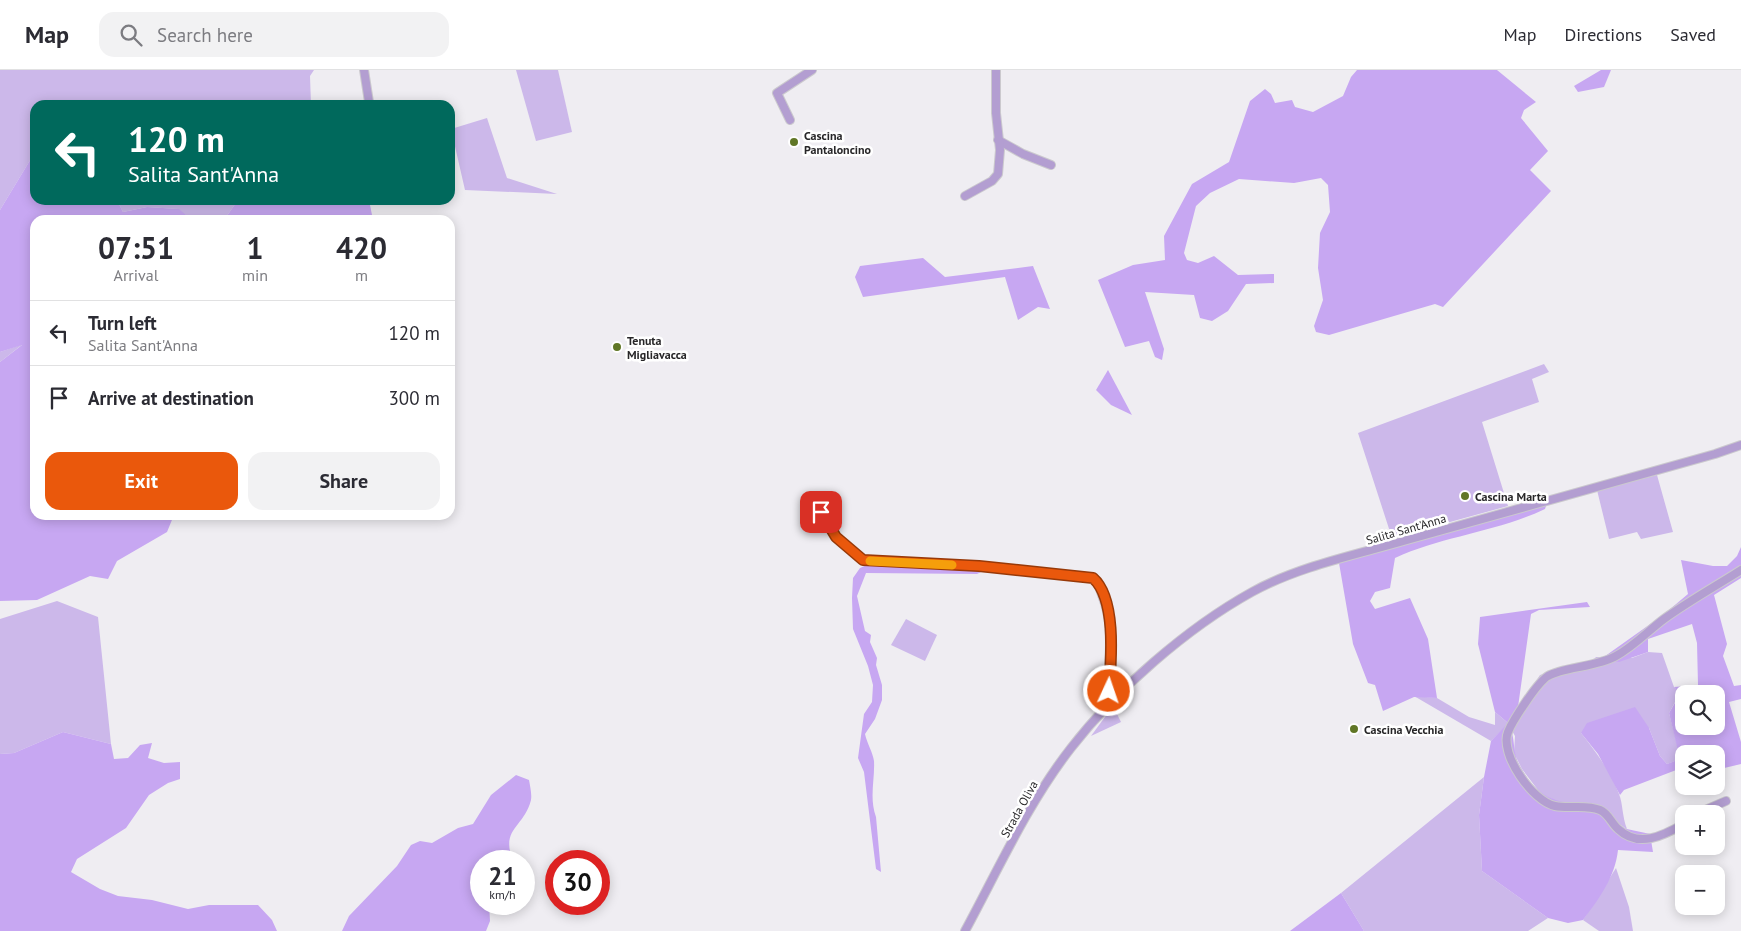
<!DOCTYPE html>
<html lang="en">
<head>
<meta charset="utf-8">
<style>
  :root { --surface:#fff; --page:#f2f2f3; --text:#2b2b33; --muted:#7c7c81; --line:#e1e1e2; --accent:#ea580c }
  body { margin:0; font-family:"PT Sans",sans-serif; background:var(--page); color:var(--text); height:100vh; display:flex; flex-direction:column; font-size:19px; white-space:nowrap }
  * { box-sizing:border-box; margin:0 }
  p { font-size:16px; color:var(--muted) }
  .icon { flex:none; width:28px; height:28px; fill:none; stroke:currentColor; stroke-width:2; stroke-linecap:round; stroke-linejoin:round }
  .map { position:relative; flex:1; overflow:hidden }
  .drawer { position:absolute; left:30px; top:145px; width:425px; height:305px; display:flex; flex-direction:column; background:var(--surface); border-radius:15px; box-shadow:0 2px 12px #0003 }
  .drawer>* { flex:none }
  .hud { position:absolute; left:30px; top:30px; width:425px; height:105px; border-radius:15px; box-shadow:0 2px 12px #0003; background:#00695c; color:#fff; overflow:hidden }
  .controls { position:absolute; left:1675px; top:615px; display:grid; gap:10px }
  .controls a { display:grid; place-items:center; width:50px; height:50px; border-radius:10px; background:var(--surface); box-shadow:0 2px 12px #0003; font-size:25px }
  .speed { position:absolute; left:470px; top:780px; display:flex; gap:10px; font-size:25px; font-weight:700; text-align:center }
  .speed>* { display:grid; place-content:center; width:65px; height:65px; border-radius:50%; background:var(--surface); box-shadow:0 2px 12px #0003; line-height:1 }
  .speed small { font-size:12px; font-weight:400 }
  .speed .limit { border:8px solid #d22; background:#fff; color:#111 }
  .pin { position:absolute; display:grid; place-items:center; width:42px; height:42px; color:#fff; margin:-21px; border-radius:10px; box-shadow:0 2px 8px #0006 }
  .me { position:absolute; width:55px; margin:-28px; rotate:3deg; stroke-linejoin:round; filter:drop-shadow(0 0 4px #0008) }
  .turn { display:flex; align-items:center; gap:18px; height:105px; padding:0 15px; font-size:22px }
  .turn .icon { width:65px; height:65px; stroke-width:2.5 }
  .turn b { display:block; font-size:35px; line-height:42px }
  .eta { display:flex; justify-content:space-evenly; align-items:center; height:85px; text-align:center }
  .eta b { font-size:30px; font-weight:800; line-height:35px }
  .primary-button { display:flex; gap:10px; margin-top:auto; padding:10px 15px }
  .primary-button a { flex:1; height:58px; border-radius:15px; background:var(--accent); color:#fff; font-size:20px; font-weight:800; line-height:58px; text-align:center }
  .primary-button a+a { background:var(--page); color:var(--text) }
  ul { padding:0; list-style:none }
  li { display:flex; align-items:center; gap:15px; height:65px; padding:0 15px; border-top:1px solid var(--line) }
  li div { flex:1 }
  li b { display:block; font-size:19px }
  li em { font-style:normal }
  header { display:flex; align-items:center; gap:30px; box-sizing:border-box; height:70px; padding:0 25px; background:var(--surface); border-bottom:1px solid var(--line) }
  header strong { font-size:24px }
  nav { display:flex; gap:28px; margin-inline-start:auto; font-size:18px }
  .search { width:350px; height:45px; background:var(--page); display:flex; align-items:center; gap:12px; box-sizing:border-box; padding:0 18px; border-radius:15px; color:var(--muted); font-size:19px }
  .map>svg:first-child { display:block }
  .green { fill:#ccb8ea }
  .forest { fill:#c7a7f2; fill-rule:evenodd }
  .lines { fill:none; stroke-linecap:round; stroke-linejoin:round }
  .minor-casing { stroke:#cbc9ce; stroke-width:10 }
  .minor { stroke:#b39ed1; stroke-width:8 }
  .route-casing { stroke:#983908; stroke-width:12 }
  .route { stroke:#ea580c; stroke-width:9 }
  .slow { stroke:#f59e0b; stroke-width:9 }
  .poi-dot { fill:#607626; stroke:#fff; stroke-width:2 }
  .labels { text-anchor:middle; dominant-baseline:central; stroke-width:5; stroke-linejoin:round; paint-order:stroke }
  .poi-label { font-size:12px; font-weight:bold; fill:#272628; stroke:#fff; text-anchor:start }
  .street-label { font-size:12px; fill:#272628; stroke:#fff }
</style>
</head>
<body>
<header>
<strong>Map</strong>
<div class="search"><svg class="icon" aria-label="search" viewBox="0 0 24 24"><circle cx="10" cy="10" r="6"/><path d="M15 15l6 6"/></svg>Search here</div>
<nav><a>Map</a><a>Directions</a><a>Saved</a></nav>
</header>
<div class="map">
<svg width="1741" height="861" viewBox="0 0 1741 861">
  <rect width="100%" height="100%" fill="#efedf2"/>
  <g class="green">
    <path d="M0,0H314L310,6L311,35H35V82L0,140Z"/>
    <path d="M516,0H558L572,62L536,71Z"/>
    <path d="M487,48L507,108L557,124L465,120L451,59Z"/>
    <path d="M117,130H238L224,150H192L178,139L147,137L123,142Z"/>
    <path d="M23,274L0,292V282Z"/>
    <path d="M1544,294L1549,302L1532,309L1539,332L1482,352L1508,436L1392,468L1358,363Z"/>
    <path d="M1657,405L1673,462L1641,469L1637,462L1609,469L1597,420Z"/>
    <path d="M57,531L98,547L111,674L63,662L14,683L0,684V549Z"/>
    <path d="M906,549L937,565L925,591L891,575Z"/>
    <path d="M1648,582L1662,583L1674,617L1680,623L1669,643L1681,689L1667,694L1660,686L1649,658L1581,663C1596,682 1611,702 1619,724C1623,734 1622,746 1627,759L1600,743L1563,734L1541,724L1522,699L1514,683L1515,666L1508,654L1491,671L1414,626L1437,628L1469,647L1495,655V642L1508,653L1540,605L1591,592L1596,587L1632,588Z"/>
    <path d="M1113,636L1121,652L1091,666Z"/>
    <path d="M1484,707L1479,745L1482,801L1548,848L1528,861H1364L1341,823Z"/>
    <path d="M1616,798L1629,837L1633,861H1599L1583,850Z"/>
  </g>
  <g class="forest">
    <path d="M1357,0H1497L1536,32L1524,40L1521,48L1548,81L1530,100L1551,121L1443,237L1435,234L1329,265L1316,262L1314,256L1323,230L1318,198L1320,163L1330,142L1328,115L1321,108L1294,113L1239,109L1210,123L1196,136L1184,183L1187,190L1198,193L1214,186L1238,205L1274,204V213L1246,214L1228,241L1212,251L1200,248L1194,225L1145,222L1164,279L1162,290L1155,287L1149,271L1125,277L1098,210L1133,195L1165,190L1164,166L1192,114L1229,92L1250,31L1265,19L1271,24L1275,33L1292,30L1295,37L1313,42L1343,26L1351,7Z"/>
    <path d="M1601,0H1611L1604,17L1578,22L1574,16Z"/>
    <path d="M35,82V130H117L123,142L147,137L179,139L192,150H35V445H174L167,462L117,491L108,509L90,506L37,530L0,531V292L22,275L0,282V140Z"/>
    <path d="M238,130H369L373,150H224Z"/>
    <path d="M923,188L945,207L1033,196L1050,239L1038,237L1018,250L1005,207L863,227L855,207L860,196Z"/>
    <path d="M1108,300L1132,345L1111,335L1096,320Z"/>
    <path d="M1547,433L1545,439C1497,462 1443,466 1395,488L1390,518L1375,522L1370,531L1375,539L1410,528L1428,569L1437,628L1414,627L1383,641L1375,615L1368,613L1353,574L1339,493Z"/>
    <path d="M1741,477V508L1714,525L1727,574L1723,586L1734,616L1741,615V629L1729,632L1741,672V694L1716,700V684H1684V697L1624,720L1620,725L1598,684L1581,663L1587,653L1635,637L1649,658L1660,686L1667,694L1680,689L1669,643L1680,624L1674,617L1698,615L1697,573L1692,554L1648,569V582L1619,592L1601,589L1663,545L1688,524L1681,490L1713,496H1727L1737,486ZM1684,624H1716V656H1684Z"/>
    <path d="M869,494L983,501L977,504L866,503L857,526L865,561L871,565L870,572L877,588L876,595L882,615V630L875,649L865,664C867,673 873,683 874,691C875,710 869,728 876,747L881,802L876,799L864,702L858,688L864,644L872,632L873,615L868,596L853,559L852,528L853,508L860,498Z"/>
    <path d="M1587,532L1590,537L1539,540L1531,544L1518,637L1508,653C1517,670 1511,680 1520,696C1543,739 1564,727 1600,743C1610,747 1618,755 1627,759C1634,761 1643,762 1650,764L1653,782L1618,780C1615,807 1599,829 1583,850L1568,853L1548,848L1482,801L1479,745L1484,707L1491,671L1508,653L1495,642L1478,574L1480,547Z"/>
    <path d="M63,662L111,674L114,689L128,688L140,675L152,673L148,688L164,693L180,692V709L168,713L149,725L126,758L77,789L71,802L100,819L118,826L152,830L188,839L209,835H258L272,850L277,861H0V684L14,683Z"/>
    <path d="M516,705L529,710C530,716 532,724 531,730C524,758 500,758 513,791H481V834H489L490,851L486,861H342L349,846L397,796L411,775L420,771L432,773L458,758L473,754L491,725Z"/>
    <path d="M1341,823L1364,861H1290Z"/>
  </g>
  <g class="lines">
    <g class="minor-casing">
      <g id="minor">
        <path d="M364,0L369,32"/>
        <path d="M790,50L777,23L812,0"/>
        <path d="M998,70L1023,84L1051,95"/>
        <path d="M965,126L992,111L998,104L1000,80L996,43V0"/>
        <path d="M816,436L836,467L863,490L979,496L1093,508C1098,512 1100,518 1102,525C1118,566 1104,594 1111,632"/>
        <path d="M1696,744L1726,731"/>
        <path d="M1684,754C1664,765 1639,779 1618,759C1611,753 1609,744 1600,740C1586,734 1570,739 1555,736C1533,732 1499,684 1508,662C1513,650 1537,613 1548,606C1563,597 1597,597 1616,586C1634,576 1648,561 1664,549C1689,531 1716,516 1741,500"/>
        <path d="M965,861C998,800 1028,733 1071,678C1116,620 1187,558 1252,522C1299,496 1356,485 1407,470C1510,441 1613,413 1715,384L1741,375"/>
      </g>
    </g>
    <use href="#minor" class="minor"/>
  </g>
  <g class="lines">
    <g class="route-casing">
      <path id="route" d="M821,442L836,467L863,490L979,496L1093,508C1117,529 1111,592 1109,621"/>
    </g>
    <use href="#route" class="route"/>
    <path class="slow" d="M870,491L952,495"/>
  </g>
  <g class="poi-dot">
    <circle cx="794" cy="72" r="5"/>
    <circle cx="617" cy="277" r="5"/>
    <circle cx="1465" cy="426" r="5"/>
    <circle cx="1354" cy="659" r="5"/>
  </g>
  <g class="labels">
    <g class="poi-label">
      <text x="804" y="65">Cascina<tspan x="804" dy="14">Pantaloncino</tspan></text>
      <text x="627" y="270">Tenuta<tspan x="627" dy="14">Migliavacca</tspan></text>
      <text x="1475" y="426">Cascina Marta</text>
      <text x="1364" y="659">Cascina Vecchia</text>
    </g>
    <g class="street-label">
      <text transform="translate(1406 459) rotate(-16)">Salita Sant'Anna</text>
      <text transform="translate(1019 739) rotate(-61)">Strada Oliva</text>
    </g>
  </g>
</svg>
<div class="controls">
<a><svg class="icon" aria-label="search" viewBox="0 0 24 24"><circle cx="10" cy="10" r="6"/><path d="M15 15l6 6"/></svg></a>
<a><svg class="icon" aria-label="layers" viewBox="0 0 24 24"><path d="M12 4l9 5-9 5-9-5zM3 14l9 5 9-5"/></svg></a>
<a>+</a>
<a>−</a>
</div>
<div class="speed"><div>21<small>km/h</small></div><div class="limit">30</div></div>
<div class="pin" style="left:821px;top:442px;background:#d93025"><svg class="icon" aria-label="arrive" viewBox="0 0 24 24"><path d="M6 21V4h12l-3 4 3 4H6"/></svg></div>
<svg class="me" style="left:1109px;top:621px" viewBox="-20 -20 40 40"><circle r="17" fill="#ea580c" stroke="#fff" stroke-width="3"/><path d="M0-11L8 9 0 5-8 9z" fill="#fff"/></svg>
<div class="hud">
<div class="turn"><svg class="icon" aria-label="left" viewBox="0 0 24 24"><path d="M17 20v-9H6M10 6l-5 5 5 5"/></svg><div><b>120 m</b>Salita Sant'Anna</div></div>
</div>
<section class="drawer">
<div class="eta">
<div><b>07:51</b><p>Arrival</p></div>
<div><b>1</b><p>min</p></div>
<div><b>420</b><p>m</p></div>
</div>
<ul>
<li><svg class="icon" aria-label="left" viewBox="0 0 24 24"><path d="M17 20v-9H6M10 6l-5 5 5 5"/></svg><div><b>Turn left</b><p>Salita Sant'Anna</p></div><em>120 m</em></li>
<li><svg class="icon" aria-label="arrive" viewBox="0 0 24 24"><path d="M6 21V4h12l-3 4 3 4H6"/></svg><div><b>Arrive at destination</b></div><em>300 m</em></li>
</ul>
<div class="primary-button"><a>Exit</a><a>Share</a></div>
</section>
</div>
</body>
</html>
